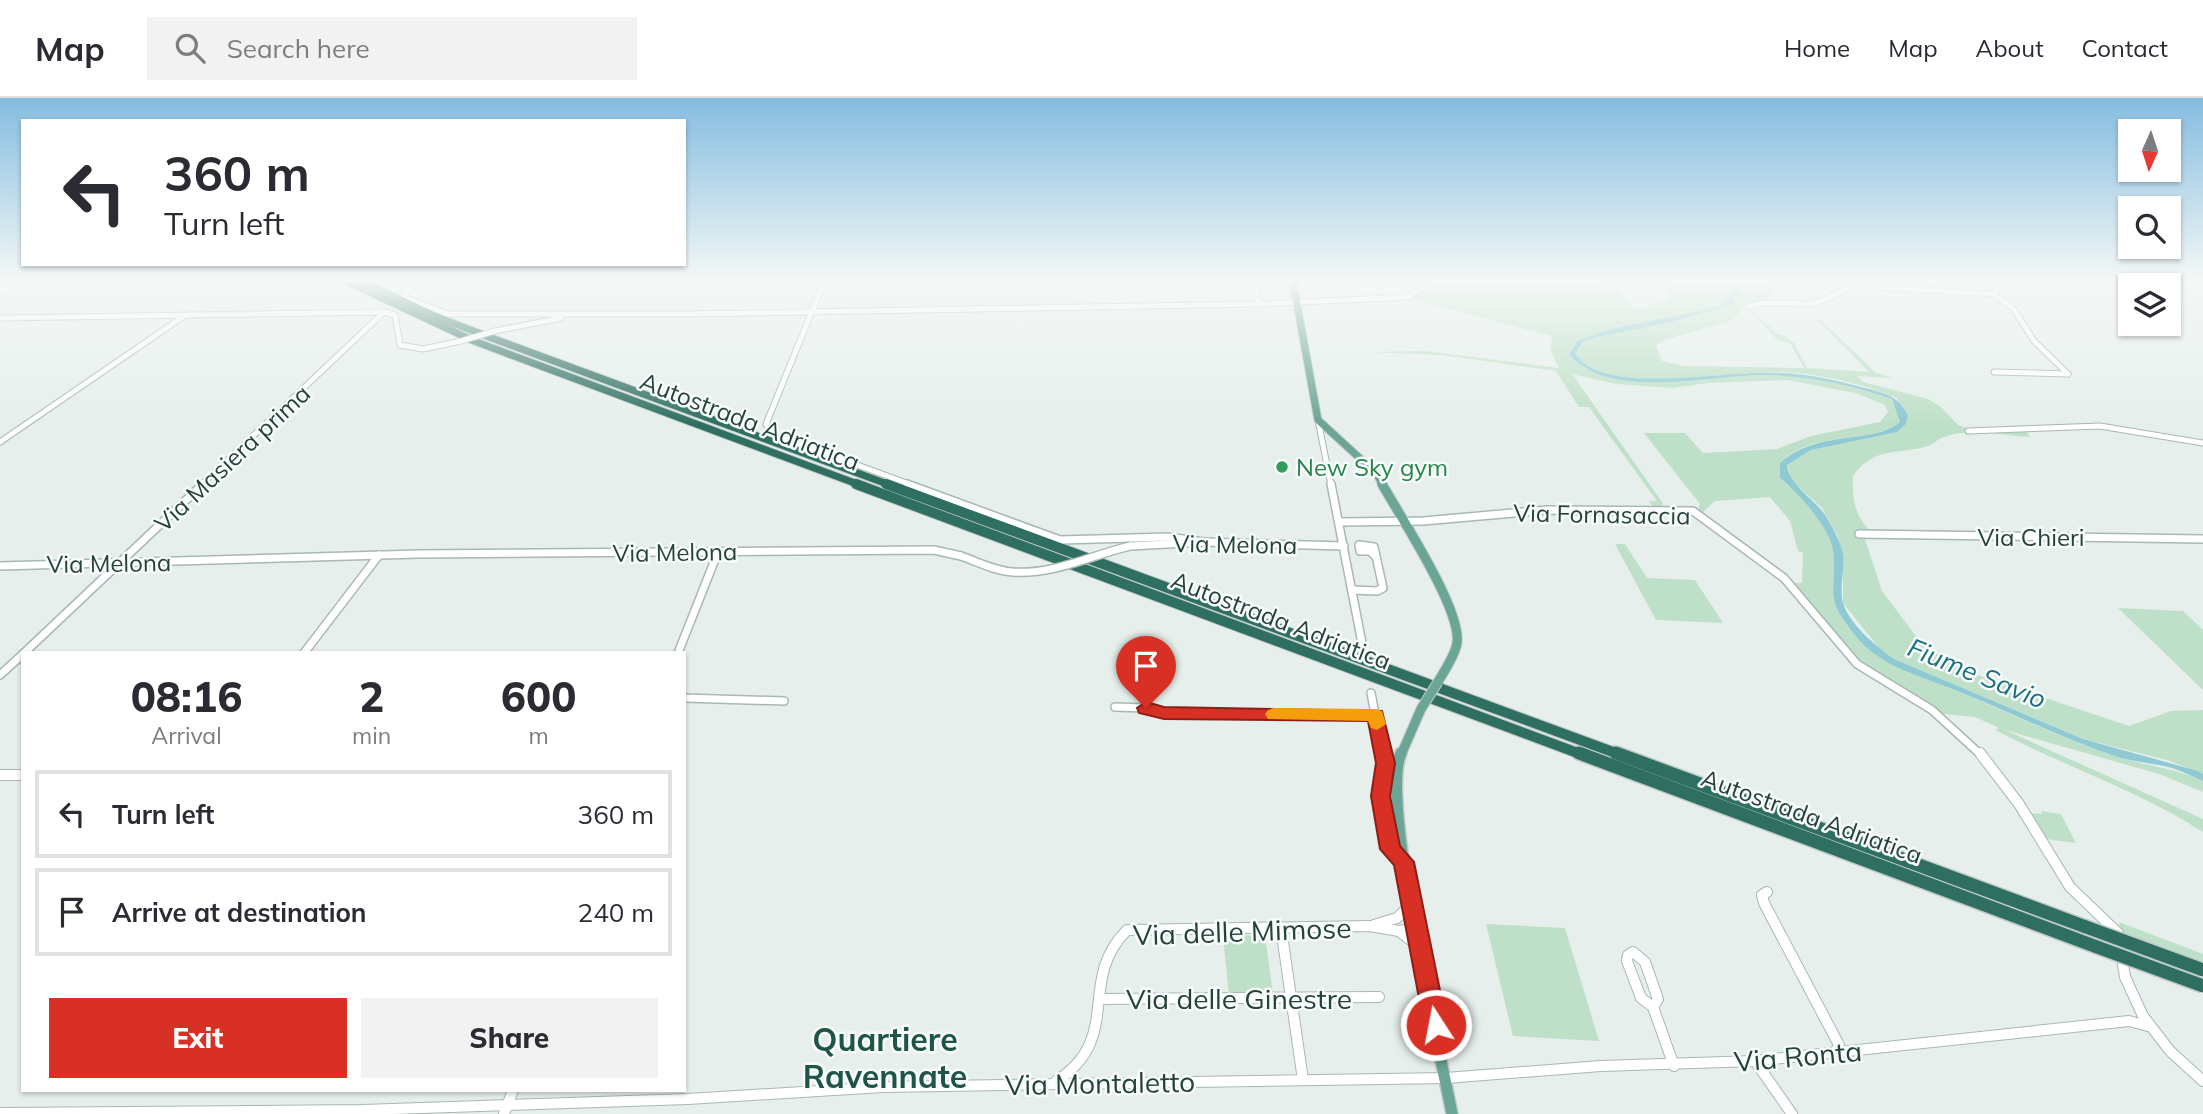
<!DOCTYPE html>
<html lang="en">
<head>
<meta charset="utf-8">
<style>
  :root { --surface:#fff; --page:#f2f2f3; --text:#2b2b33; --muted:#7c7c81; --line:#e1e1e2; --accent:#d93025 }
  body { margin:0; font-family:Mulish,sans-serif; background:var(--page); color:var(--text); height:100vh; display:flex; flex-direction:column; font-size:26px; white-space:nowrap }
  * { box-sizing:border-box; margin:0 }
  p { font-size:23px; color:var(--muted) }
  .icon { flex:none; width:38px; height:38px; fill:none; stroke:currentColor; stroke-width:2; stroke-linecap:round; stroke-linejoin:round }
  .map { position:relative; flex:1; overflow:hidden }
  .details { position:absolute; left:21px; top:553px; width:665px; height:441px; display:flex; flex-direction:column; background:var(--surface); border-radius:0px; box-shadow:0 2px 5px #0004 }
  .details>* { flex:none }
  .banner { position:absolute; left:21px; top:21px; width:665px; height:147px; border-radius:0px; box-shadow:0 2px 5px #0004; background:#fff; color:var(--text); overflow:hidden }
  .needle { width:46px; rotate:183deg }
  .buttons { position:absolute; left:2118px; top:21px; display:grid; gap:14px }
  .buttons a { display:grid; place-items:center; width:63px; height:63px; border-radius:0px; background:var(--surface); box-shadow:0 2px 5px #0004; font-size:35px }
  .pin { position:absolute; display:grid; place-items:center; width:60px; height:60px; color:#fff; margin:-72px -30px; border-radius:50% 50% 50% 0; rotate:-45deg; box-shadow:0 0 7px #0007 }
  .pin .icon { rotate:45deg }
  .me { position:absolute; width:77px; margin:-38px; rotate:349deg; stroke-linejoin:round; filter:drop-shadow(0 0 5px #0008) }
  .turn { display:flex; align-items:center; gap:24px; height:147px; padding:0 28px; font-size:32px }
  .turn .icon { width:91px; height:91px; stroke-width:2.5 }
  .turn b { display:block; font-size:49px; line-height:60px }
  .eta { display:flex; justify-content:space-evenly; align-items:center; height:119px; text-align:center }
  .eta b { font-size:42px; font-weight:800; line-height:49px }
  .cta { display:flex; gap:14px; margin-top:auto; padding:14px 28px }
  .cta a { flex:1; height:80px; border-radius:0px; background:var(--accent); color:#fff; font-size:28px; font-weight:800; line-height:80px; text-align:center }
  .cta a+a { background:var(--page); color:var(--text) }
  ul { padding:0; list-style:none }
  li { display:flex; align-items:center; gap:21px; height:88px; margin:0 14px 10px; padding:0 14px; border:4px solid var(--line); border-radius:0px }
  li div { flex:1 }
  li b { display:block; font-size:26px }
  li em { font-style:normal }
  header { display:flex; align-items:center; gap:42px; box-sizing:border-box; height:98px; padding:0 35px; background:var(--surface); border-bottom:2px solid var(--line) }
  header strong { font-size:33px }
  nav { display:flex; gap:38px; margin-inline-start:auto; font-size:24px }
  .search { width:490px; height:63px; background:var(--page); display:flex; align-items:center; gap:18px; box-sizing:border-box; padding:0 24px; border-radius:0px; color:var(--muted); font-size:26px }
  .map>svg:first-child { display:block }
  .green { fill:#bfe0c8 }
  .water { fill:#8ec9d4 }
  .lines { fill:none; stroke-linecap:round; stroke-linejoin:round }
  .minor-far2-casing { stroke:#a8b8b2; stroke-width:7 }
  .minor-far1-casing { stroke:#a8b8b2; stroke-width:10 }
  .minor-casing { stroke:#a8b8b2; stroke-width:12 }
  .major-far2-casing { stroke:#c2cac8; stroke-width:9 }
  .major-far1-casing { stroke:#c2cac8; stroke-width:11 }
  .major-casing { stroke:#c2cac8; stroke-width:14 }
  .highway-far2-casing { stroke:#c2cac8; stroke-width:9 }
  .highway-far1-casing { stroke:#c2cac8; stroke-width:12 }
  .highway-casing { stroke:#c2cac8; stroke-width:16 }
  .minor-far2 { stroke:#fff; stroke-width:5 }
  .minor-far1 { stroke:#fff; stroke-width:7 }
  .minor { stroke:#fff; stroke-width:10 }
  .major-far2 { stroke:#6aa596; stroke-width:7 }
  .major-far1 { stroke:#6aa596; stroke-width:9 }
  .major { stroke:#6aa596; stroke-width:11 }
  .highway-far2 { stroke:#2f6f62; stroke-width:7 }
  .highway-far1 { stroke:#2f6f62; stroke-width:10 }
  .highway { stroke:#2f6f62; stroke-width:13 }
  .minor-bridge-far1-casing { stroke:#a8b8b2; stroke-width:7; stroke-linecap:butt }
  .minor-bridge-casing { stroke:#a8b8b2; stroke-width:10; stroke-linecap:butt }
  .major-bridge-casing { stroke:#c2cac8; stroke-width:11; stroke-linecap:butt }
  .highway-bridge-casing { stroke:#c2cac8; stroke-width:16; stroke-linecap:butt }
  .minor-bridge-far1 { stroke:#fff; stroke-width:5 }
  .minor-bridge { stroke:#fff; stroke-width:7 }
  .major-bridge { stroke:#6aa596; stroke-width:9 }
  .highway-bridge { stroke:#2f6f62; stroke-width:13 }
  .route { fill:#d93025; stroke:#8d1f18; stroke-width:2 }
  .slow { fill:#f59e0b }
  .leisure-dot { fill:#2e9e5b; stroke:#f7fbf9; stroke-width:2.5 }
  .labels { text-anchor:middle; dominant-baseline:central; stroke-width:5; stroke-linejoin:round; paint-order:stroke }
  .street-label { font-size:24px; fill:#24423a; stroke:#f7fbf9 }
  .leisure-label { font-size:24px; fill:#27864d; stroke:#f7fbf9; text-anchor:start }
  .water-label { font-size:26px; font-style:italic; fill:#1c6f80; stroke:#f7fbf9 }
  .near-street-label { font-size:28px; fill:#24423a; stroke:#f7fbf9 }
  .near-neighbourhood-label { font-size:32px; font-weight:bold; fill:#1f5548; stroke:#f7fbf9 }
</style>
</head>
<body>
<header>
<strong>Map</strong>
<div class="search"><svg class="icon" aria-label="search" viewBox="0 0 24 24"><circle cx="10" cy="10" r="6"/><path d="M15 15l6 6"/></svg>Search here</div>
<nav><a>Home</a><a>Map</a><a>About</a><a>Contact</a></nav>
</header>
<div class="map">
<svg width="2203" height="1016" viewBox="0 0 2203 1016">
  <rect width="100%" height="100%" fill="#e6efeb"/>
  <g class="green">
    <path d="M1434,184H1600L1602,189L1617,190L1635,212L1670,202L1669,184H1737L1734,194L1718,209L1611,231L1574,246L1569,256C1603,302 1721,275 1771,277C1813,279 1853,287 1892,301L1896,304L1900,324C1866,349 1816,330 1780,365V380C1798,394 1830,429 1833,452C1838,490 1826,509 1858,540C1889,571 1926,579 1965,596C2014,617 2061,640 2112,657C2143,668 2173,669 2203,683V694L2159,676L2005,632L2203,721V734C2138,692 2063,668 1995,632L1999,630L1975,619L1943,616L1862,568L1792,485H1802L1803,455L1798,453L1790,423L1770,399L1715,403L1702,415L1697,414L1700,406L1644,335H1685L1703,355L1777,351L1811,338L1880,324L1888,314L1885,307L1855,295L1787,282L1708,285L1672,290L1616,286L1572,276L1662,404L1664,412L1656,413L1649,403H1657L1589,309H1579L1556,273L1442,257L1370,254L1425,253L1559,270L1550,251L1552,238L1405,200L1416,198Z"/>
    <path d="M1746,184H1771L1775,191L1765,202L1743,211L1731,223L1664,242L1656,248L1662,263L1684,268L1804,270L1790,245L1777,242L1749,210L1779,237H1783L1794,245L1807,270L1869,274L1816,221L1822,223L1876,275L1893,280L1857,278L1863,284L1928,301L1941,309L1958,327L1971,332L2026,333L2030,339C2002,338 1971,329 1944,339C1937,341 1933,347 1925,349C1896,356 1872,350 1853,378C1852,400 1854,416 1870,433L2185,439L2192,445L1865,441L1882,493L1925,550L1974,576L2129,628L2171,613L2203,612V676L2167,662L2083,641L1894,561L1879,550L1843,505V457L1838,439L1822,410L1792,383L1787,367L1811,352L1897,334L1905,327L1897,300C1862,285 1820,276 1782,274C1729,273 1643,292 1595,272C1587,269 1581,262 1574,256L1582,244L1593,240L1703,215L1734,203Z"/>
    <path d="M1615,446H1625L1647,480L1695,482L1723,525L1656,522Z"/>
    <path d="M2118,510L2183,513L2203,532V592Z"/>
    <path d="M2041,713L2061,716L2076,745L2046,741L2029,715L2042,716Z"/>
    <path d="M2119,824L2203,856V866L2121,836Z"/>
    <path d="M1486,826L1565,830L1599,943L1513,938Z"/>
    <path d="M1265,837L1273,897L1229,898L1223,838Z"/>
  </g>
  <path class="water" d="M1737,184H1746L1740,190L1741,197L1735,199L1733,206L1671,224L1593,240L1582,244L1575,256C1581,262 1587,269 1596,272C1639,291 1732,272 1782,275C1809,276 1835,282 1861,289C1883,295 1898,296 1908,318L1905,327L1897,334L1811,352L1787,367C1789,389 1818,402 1828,422C1834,432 1841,445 1843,456C1845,471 1839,489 1843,505C1850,527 1876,548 1894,561L2083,641L2198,673L2203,676V683C2189,677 2174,669 2159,667C2143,664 2127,663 2112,657C2061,640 2014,616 1965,596C1926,579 1881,571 1854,536C1822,496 1838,495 1833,452C1830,430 1798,394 1780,380V365C1820,330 1870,348 1900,324L1892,301C1853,287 1812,279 1771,277C1715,275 1609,305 1569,256L1577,243L1611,231L1718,209L1734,194Z"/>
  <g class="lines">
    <g class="minor-far2-casing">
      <g id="minor-far2">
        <path d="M416,184L403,199L448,216H686L1259,206L1408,199L1432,184"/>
        <path d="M824,184L766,326L770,335L912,387"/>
        <path d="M1256,184L1259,206"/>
        <path d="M0,193L16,184"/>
        <path d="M1993,196L2013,210L2034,243L2068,276"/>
        <path d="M1749,209L1763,205L1813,206L1855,188L1993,196L2002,184"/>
        <path d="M0,220L384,214L395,217L400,247L423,251L461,243"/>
        <path d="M495,233L561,220"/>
        <path d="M1994,274L2068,276"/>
        <path d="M1318,322L1331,387"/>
        <path d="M1968,333L2100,328L2203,345"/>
        <path d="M0,344L184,218"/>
        <path d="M201,387L384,214"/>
      </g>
    </g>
    <g class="minor-far1-casing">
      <g id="minor-far1">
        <path d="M907,386L1060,442L1168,439L1204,444"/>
        <path d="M1331,386L1362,545"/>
        <path d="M1339,424L1423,423L1547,412L1693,413L1784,480L1857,566L1932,612L1981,657"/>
        <path d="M1859,436L2203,441"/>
        <path d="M1130,448L1204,444L1344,448"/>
        <path d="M0,468L418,456L934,452L961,458"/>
        <path d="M1352,492L1377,493L1383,490L1374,449L1359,447L1360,453H1370L1376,459"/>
        <path d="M24,555L203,386"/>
        <path d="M304,555L379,457"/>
        <path d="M678,555L718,454"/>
        <path d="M0,577L23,556"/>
        <path d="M1371,595L1383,657"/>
        <path d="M684,600L784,603"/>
        <path d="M1115,609L1146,610L1164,615L1376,617"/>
      </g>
    </g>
    <g class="minor-casing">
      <g id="minor">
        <path d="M1383,655L1381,698L1390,751L1404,764"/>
        <path d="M1980,655L2019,706L2070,789L2118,835L2125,879L2143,918L2170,953L2203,983"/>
        <path d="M0,677H23"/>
        <path d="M1767,794L1762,797L1764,805L1839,947L1835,955"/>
        <path d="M1374,827L1397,820L1411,806"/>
        <path d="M1281,830L1303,982"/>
        <path d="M1399,833L1418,848"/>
        <path d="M1633,854L1645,864L1658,901L1653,909L1641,900L1627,863L1628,857Z"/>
        <path d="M1099,901L1379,899"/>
        <path d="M1653,909L1674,968"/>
        <path d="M1755,963L1792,1016"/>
        <path d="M1056,983C1124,940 1076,883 1127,832L1370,828L1399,833L1417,830"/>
        <path d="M0,1015L363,1012L688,1001L883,989L1446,980L1601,968L1755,963L2129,923L2148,928"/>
        <path d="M504,1016L513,992"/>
      </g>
    </g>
    <g class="major-far2-casing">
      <path id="major-far2" d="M1293,184L1318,322L1376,375L1383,387"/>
    </g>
    <g class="major-far1-casing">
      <g id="major-far1">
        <path d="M1382,386C1400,418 1462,512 1457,545C1455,558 1444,573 1438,584"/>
        <path d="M1401,657L1421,611"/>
      </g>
    </g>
    <g class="major-casing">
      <path id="major" d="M1401,655C1380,703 1440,952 1452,1016"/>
    </g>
    <g class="highway-far2-casing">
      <g id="highway-far2">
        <path d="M348,184L474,243L860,387"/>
        <path d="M363,184L432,217L489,239L890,387"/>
      </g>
    </g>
    <g class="highway-far1-casing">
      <g id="highway-far1">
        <path d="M856,386L1583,657"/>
        <path d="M886,386L1621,657"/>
      </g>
    </g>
    <g class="highway-casing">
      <g id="highway">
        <path d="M1579,655L2097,849"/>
        <path d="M1616,655L2086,829"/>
      </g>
    </g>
    <use href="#minor-far2" class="minor-far2"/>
    <use href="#minor-far1" class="minor-far1"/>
    <use href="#minor" class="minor"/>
    <use href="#major-far2" class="major-far2"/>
    <use href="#major-far1" class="major-far1"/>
    <use href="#major" class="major"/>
    <use href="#highway-far2" class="highway-far2"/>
    <use href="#highway-far1" class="highway-far1"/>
    <use href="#highway" class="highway"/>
    <g class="minor-bridge-far1-casing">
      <path id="minor-bridge-far1" d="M461,243L495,233"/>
    </g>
    <g class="minor-bridge-casing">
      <path id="minor-bridge" d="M961,458C978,464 995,473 1013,474C1053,477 1092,457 1130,448"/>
    </g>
    <g class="major-bridge-casing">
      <path id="major-bridge" d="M1421,611L1438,584"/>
    </g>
    <g class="highway-bridge-casing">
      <g id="highway-bridge">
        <path d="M2086,829L2203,872"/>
        <path d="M2097,849L2203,888"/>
      </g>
    </g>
    <use href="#minor-bridge-far1" class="minor-bridge-far1"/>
    <use href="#minor-bridge" class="minor-bridge"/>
    <use href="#major-bridge" class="major-bridge"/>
    <use href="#highway-bridge" class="highway-bridge"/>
  </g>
  <linearGradient id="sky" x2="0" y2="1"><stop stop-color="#84bce0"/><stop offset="0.56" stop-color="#f4f8f6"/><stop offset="1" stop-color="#f4f8f6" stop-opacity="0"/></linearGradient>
  <rect width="2203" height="326" fill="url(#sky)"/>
  <path class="route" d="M1146,604L1164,609L1382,613L1395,665L1390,698L1400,748L1414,764L1447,927L1444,934L1436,937L1428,934L1424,927L1394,767L1380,751L1371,698L1376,665L1368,623L1164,621L1139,615L1137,610Z"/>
  <path class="slow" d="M1274,610L1376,611L1382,613L1386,626L1377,632L1371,630L1368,623L1268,621L1265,616L1268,612Z"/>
  <circle class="leisure-dot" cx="1282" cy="369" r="7"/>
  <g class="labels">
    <g class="street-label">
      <text transform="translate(750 323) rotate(21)">Autostrada Adriatica</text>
      <text transform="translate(232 360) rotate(-43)">Via Masiera prima</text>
      <text transform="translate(1602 416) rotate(1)">Via Fornasaccia</text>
      <text x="2031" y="439">Via Chieri</text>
      <text transform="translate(1235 446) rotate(1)">Via Melona</text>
      <text transform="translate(675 454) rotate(-1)">Via Melona</text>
      <text transform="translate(109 465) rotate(-1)">Via Melona</text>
      <text transform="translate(1281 522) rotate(21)">Autostrada Adriatica</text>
      <text transform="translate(1812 718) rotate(20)">Autostrada Adriatica</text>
    </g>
    <g class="leisure-label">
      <text x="1296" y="369">New Sky gym</text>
    </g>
    <g class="water-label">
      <text transform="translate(1977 575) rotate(22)">Fiume Savio</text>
    </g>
    <g class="near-street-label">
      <text transform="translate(1242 833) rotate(-2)">Via delle Mimose</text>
      <text x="1239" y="900">Via delle Ginestre</text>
      <text transform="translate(1798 958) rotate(-5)">Via Ronta</text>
      <text transform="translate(1100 985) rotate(-1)">Via Montaletto</text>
    </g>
    <g class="near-neighbourhood-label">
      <text x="885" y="941">Quartiere<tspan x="885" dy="37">Ravennate</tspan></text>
    </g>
  </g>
</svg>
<div class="buttons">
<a><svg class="needle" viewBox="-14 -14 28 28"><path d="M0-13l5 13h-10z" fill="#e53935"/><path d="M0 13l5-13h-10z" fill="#7c7c81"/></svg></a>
<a><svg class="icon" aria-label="search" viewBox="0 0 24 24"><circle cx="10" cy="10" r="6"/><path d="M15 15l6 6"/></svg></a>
<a><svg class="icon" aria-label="layers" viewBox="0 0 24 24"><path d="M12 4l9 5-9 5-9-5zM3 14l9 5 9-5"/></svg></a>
</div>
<div class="pin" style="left:1146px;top:610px;background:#d93025"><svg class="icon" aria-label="arrive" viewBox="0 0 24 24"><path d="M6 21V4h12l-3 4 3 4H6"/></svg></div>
<svg class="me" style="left:1436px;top:927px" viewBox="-20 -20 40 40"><circle r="17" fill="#d93025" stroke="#fff" stroke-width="3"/><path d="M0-11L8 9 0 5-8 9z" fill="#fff"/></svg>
<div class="banner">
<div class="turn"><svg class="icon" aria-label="left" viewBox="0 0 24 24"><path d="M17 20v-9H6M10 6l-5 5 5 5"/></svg><div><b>360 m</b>Turn left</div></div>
</div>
<section class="details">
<div class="eta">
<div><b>08:16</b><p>Arrival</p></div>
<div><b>2</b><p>min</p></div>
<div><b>600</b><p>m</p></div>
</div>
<ul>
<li><svg class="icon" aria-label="left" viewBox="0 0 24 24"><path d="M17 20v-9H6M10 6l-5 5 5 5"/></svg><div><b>Turn left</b></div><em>360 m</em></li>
<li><svg class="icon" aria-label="arrive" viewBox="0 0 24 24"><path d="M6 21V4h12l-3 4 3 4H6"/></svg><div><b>Arrive at destination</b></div><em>240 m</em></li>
</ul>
<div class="cta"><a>Exit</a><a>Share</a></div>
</section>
</div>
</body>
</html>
